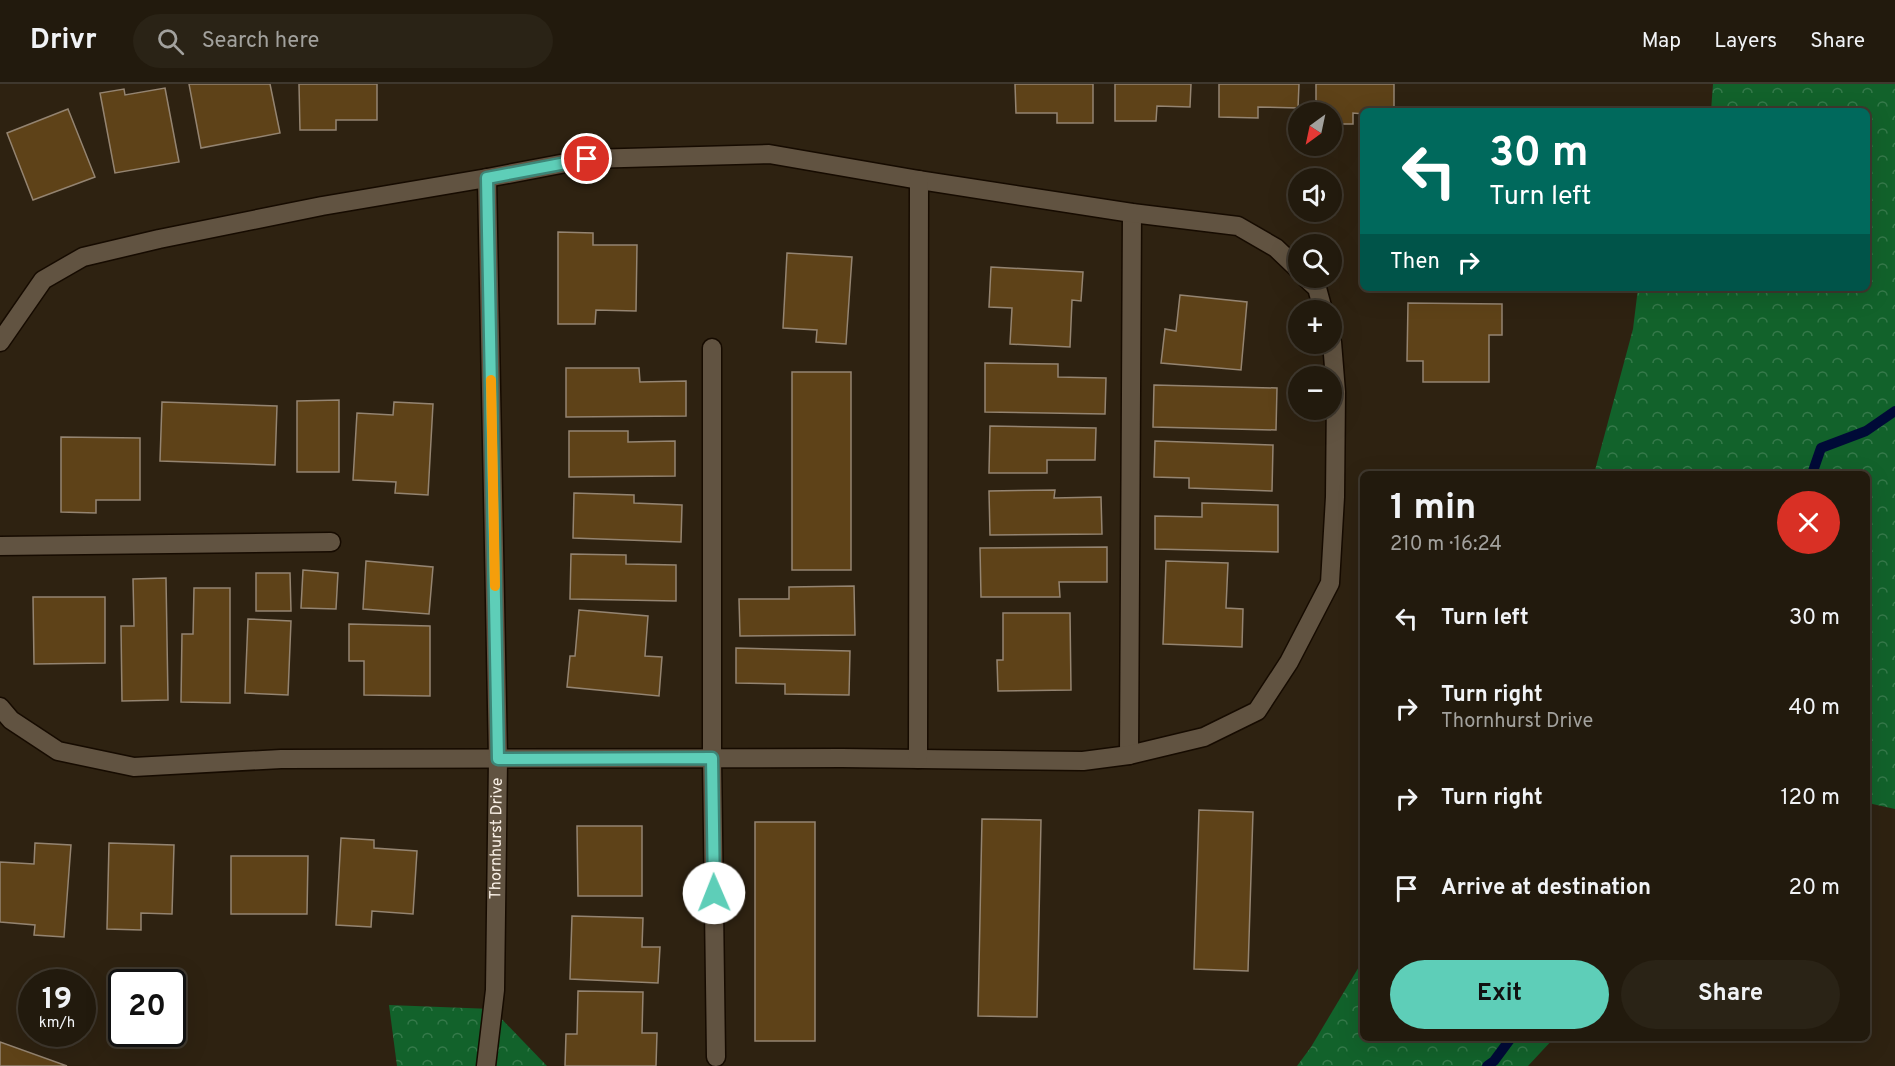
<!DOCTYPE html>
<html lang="en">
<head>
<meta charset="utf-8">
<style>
  :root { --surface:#221a0d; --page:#2a2316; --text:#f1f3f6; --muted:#a2a19d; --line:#3f382e; --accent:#5eceb8 }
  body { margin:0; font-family:Overpass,sans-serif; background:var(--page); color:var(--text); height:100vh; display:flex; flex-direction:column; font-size:22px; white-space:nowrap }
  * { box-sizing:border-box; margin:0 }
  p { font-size:20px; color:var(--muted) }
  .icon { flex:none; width:33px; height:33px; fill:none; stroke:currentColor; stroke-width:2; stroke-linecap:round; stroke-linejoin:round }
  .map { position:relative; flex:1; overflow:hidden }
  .details { position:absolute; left:1360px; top:387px; width:510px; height:570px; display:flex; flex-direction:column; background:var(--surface); border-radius:9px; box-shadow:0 6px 24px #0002,0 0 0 2px var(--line) }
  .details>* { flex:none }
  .guide { position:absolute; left:1360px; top:24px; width:510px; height:183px; border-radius:9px; box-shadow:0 6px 24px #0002,0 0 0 2px var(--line); background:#00695c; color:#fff; overflow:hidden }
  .needle { width:39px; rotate:213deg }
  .buttons { position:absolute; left:1288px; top:18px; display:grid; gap:12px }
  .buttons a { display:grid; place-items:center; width:54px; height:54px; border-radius:50%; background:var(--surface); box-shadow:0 6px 24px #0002,0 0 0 2px var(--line); font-size:30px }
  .speed { position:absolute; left:18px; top:885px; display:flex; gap:12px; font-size:30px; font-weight:700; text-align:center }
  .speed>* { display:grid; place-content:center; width:78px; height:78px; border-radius:50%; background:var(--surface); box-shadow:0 6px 24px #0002,0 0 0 2px var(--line); line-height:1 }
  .speed small { font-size:15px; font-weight:400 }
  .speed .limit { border:3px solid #111; border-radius:9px; background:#fff; color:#111 }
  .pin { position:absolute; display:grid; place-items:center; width:51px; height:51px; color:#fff; margin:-26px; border:3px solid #fff; border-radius:50%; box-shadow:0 2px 6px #0007 }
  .me { position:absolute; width:66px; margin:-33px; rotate:359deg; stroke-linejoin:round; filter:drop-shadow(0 0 4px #0008) }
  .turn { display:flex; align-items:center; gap:21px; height:126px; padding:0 30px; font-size:27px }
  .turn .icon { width:78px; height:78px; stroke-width:2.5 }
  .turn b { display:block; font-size:42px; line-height:51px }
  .then { display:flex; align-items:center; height:57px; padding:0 30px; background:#0003; gap:12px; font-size:22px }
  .round { display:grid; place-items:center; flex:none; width:63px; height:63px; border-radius:32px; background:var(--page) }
  .overview { display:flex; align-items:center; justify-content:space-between; height:102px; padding:0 30px }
  h1 { font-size:36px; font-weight:700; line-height:45px }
  .action { display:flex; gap:12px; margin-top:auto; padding:12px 30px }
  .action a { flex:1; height:69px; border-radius:36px; background:var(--accent); color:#111; font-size:24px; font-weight:700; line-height:69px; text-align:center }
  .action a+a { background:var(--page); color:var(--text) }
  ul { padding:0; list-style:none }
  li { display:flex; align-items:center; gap:18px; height:90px; padding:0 30px }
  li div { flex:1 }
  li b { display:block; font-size:22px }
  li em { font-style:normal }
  header { display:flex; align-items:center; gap:36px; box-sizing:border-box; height:84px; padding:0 30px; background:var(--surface); border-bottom:2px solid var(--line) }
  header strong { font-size:28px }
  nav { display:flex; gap:33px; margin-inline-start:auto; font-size:21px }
  .search { width:420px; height:54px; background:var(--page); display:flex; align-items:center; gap:15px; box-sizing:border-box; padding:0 21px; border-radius:33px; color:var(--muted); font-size:22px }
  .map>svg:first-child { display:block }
  .forest { fill:url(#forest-crowns) }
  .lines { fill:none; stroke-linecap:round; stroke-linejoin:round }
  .stream { stroke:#000a37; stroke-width:10 }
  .building { fill:#5e4218; stroke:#948471; stroke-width:1.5 }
  .lane-casing { stroke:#160b00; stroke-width:21 }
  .street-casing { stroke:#160b00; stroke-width:21 }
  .lane { stroke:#615341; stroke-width:18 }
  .street { stroke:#615341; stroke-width:18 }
  .route-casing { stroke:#3d8678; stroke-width:15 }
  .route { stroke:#5eceb8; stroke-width:10 }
  .slow { stroke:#f59e0b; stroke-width:10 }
  .labels { text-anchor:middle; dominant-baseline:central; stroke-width:6; stroke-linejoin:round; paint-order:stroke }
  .street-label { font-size:16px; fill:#faf1e7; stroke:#120c06 }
</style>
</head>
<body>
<header>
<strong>Drivr</strong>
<div class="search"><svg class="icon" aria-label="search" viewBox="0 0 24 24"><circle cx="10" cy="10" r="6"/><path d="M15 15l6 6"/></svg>Search here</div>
<nav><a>Map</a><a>Layers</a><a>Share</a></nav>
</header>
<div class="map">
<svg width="1895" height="982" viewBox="0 0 1895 982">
  <defs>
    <pattern id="forest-crowns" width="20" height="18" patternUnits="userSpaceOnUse" patternTransform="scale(1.5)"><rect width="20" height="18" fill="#12622b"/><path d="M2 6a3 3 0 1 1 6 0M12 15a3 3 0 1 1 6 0" fill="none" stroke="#35794a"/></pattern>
  </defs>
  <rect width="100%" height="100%" fill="#2e2211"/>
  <g class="forest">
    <path d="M1713,0H1895V725L1868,719V390H1594L1633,245L1638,204H1868V27H1711Z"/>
    <path d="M1363,876L1364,954H1554L1528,982H1297L1311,963Z"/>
    <path d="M389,921L492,925L547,982H397Z"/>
  </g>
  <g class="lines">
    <g class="stream">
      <path d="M1812,390L1821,364L1866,347L1895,327"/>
      <path d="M1487,982L1494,977L1511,954"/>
    </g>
  </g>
  <g class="building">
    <path d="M189,0H270L280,49L201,64Z"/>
    <path d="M299,0H377V36H336V46H300Z"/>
    <path d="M1015,0H1093V39H1057V29H1016Z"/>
    <path d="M1115,0H1191L1190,23L1157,22L1156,37H1115Z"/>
    <path d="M1219,0H1299L1298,24L1258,23V34L1219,33Z"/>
    <path d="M1316,0H1394V27H1364V30L1353,29V40H1332V28H1316Z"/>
    <path d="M165,4L179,78L115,89L100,9L124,5L125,11Z"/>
    <path d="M68,25L95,93L33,116L7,49Z"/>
    <path d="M558,148L593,149V161H637L636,227L596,226L595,240H558Z"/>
    <path d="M787,169L852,173L846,260L816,258L817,246L783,244Z"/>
    <path d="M991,183L1083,188L1081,217L1072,216L1070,263L1010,260L1012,224L989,223Z"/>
    <path d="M1180,211L1247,218L1241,286L1161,279L1165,245L1176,247Z"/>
    <path d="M1408,219L1502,220V251H1489V298H1423V277H1407Z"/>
    <path d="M985,279L1058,280V293L1106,294L1105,330L985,328Z"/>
    <path d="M566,284H639L640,298L686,297V332L566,333Z"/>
    <rect x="792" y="288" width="59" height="198"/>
    <path d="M1154,301L1277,304L1276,346L1153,343Z"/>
    <path d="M339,316V388H297V317Z"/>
    <path d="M162,318L277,322L275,381L160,377Z"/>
    <path d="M394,318L433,320L428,411L395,409L396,398L353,396L357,329L393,331Z"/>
    <path d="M990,342L1096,344L1095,376H1047V389H989Z"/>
    <path d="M569,347H628V358L675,357V392L569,393Z"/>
    <path d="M61,353L140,354V416H96V429L61,428Z"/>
    <path d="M1155,357L1273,361L1272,407L1189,404V394L1154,393Z"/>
    <path d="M1055,406L1054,414L1101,413L1102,450L990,451L989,407Z"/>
    <path d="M574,409L634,411V419L682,421L681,458L573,454Z"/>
    <path d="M1202,419L1278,421V468L1155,465V432L1202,433Z"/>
    <path d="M1107,463V498H1059L1060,513H981L980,464Z"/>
    <path d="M571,470L626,471V480L676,481V517L570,515Z"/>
    <path d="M366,477L433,483L429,530L363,525Z"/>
    <path d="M1166,477L1228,479L1226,524L1243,525L1242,563L1163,560Z"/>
    <path d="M303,486L338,489L336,525L301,524Z"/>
    <path d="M256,489H290L291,527H256Z"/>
    <path d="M166,494L168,616L122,617L121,542H134L133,495Z"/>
    <path d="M854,502L855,551L740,552L739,515H789V503Z"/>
    <path d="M194,504H230V619L181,618L182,550H193Z"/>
    <path d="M33,513H105V579L34,580Z"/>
    <path d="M579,526L648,532L645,572L662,573L659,612L567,603L570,572H575Z"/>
    <path d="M1003,529H1070L1071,606L998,607L997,576H1003Z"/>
    <path d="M248,535L291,537L288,611L245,609Z"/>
    <path d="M349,540L430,542V612L364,611V577H349Z"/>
    <path d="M736,564L850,567L849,611L785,610V600L736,599Z"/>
    <path d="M1199,726L1253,728L1248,887L1194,885Z"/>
    <path d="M982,735L1041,736L1037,933L978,932Z"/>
    <rect x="755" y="738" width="60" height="219"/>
    <path d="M577,742H642V812H578Z"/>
    <path d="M341,754L374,756V764L417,767L413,830L372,827L371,843L336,841Z"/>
    <path d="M35,759L71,761L64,853L34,851L35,841L0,838V778L34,780Z"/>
    <path d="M109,759L174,761L172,830L141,829V846L107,845Z"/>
    <path d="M231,772H308L307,830H231Z"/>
    <path d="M572,832L643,834L642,863H660L658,899L570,895Z"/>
    <path d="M578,907L643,908L642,949H657L656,982H565L566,950H577Z"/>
    <path d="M0,958L67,982H0Z"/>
  </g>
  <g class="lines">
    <g class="lane-casing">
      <g id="lane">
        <path d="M712,264V674L716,973"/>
        <path d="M0,462L331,458"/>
        <path d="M1129,671L1132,129"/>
      </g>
    </g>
    <g class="street-casing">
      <g id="street">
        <path d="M1306,194L1317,204L1323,226"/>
        <path d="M0,258L43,196L83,173L159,155L322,122L487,94L587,75L769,70L919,96L1132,129L1238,142L1276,164L1299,186"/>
        <path d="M0,623L11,636L58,667L134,683L281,675L842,674L1083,677L1129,671L1204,653L1257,627L1289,578L1330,499L1335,413L1336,308L1332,258"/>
        <path d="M918,675L919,96"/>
        <path id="s1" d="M486,982L495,906L498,675L487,94"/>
      </g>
    </g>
    <use href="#lane" class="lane"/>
    <use href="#street" class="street"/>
  </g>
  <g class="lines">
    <g class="route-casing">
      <path id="route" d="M587,75L487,94L498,675L712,674L714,809"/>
    </g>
    <use href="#route" class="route"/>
    <path class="slow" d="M491,296L495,502"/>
  </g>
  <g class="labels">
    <g class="street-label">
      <text stroke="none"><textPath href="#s1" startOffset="228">Thornhurst Drive</textPath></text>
    </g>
  </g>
</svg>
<div class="buttons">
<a><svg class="needle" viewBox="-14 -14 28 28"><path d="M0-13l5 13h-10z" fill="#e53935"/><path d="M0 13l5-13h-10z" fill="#a2a19d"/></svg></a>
<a><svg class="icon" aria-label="sound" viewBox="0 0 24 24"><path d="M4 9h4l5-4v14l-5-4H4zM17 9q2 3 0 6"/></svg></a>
<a><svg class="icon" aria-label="search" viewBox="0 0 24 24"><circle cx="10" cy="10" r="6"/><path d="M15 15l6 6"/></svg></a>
<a>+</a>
<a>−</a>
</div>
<div class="speed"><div>19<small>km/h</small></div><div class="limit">20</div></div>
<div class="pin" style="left:587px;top:75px;background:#d93025"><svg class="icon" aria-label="arrive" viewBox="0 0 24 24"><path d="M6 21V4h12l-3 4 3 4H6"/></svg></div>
<svg class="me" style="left:714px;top:809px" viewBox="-20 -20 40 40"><circle r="19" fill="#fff"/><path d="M0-13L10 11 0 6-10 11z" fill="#5eceb8"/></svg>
<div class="guide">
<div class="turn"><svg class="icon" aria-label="left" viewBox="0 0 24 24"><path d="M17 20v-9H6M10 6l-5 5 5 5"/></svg><div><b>30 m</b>Turn left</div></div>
<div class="then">Then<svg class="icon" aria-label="right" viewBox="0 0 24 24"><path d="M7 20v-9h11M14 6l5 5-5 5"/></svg></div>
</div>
<section class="details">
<div class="overview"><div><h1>1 min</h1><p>210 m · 16:24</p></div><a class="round" style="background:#d93025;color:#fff"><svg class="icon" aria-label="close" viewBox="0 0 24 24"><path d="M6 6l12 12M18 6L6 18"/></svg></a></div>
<ul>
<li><svg class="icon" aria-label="left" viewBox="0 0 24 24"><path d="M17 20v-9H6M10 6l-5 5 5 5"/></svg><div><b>Turn left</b></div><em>30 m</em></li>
<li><svg class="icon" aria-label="right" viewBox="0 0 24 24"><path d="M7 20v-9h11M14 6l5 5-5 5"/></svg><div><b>Turn right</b><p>Thornhurst Drive</p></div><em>40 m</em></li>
<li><svg class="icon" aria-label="right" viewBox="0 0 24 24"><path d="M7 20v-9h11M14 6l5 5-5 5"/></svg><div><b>Turn right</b></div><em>120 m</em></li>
<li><svg class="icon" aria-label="arrive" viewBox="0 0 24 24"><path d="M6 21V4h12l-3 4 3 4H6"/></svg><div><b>Arrive at destination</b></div><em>20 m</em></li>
</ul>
<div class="action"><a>Exit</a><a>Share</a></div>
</section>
</div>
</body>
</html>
